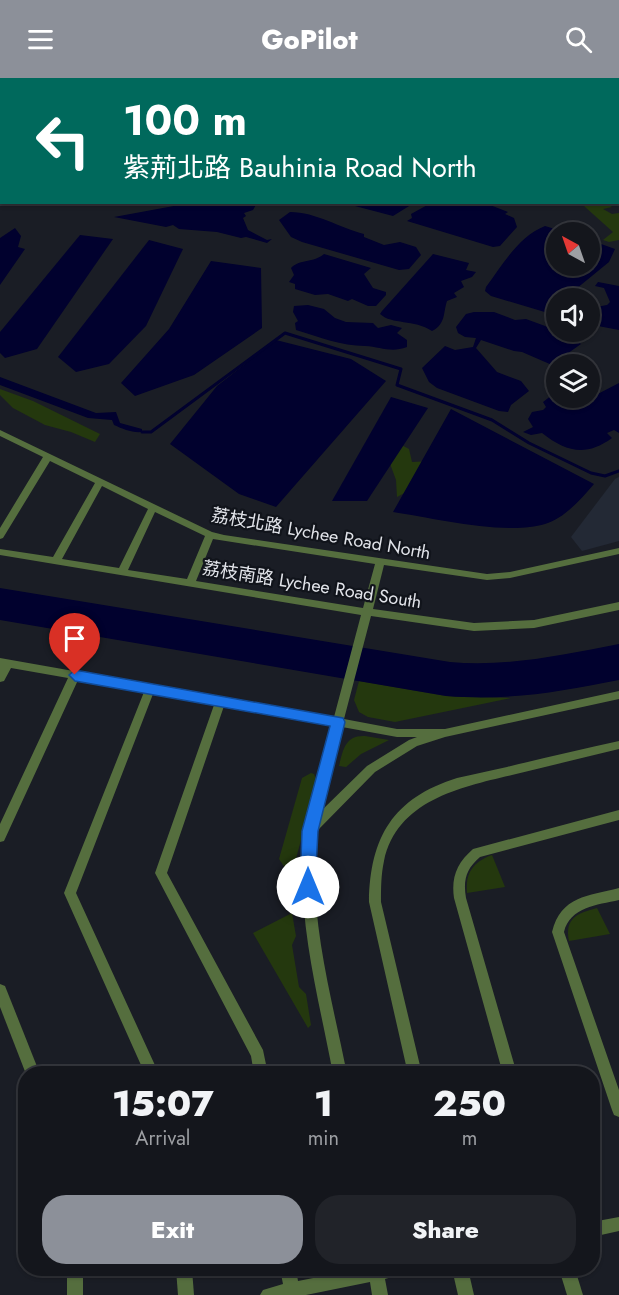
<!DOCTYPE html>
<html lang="en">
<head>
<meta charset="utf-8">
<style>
  :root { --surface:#14161c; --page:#212329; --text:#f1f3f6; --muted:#9d9fa3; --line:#33353b; --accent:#8c9099 }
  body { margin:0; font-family:Jost,"Noto Sans TC",sans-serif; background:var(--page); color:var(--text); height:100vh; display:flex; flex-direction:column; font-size:22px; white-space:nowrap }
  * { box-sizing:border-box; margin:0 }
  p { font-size:20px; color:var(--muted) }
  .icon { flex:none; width:33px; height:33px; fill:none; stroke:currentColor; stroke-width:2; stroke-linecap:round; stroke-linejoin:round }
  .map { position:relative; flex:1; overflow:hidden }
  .drawer { position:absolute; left:18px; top:988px; width:582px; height:210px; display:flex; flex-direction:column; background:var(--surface); border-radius:24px; box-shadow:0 2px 4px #0004,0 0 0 2px var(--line) }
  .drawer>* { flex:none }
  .top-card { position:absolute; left:0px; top:0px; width:620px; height:126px; box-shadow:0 2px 4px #0004,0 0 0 2px var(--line); background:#00695c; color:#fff; overflow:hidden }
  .needle { width:39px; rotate:320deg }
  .controls { position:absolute; left:546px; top:144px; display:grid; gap:12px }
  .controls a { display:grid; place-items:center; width:54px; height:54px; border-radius:50%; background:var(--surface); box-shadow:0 2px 4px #0004,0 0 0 2px var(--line); font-size:30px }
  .pin { position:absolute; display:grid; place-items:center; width:51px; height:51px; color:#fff; margin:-62px -26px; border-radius:50% 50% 50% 0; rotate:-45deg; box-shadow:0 0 6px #0007 }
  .pin .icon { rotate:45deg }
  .me { position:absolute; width:66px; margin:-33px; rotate:0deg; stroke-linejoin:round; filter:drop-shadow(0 0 4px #0008) }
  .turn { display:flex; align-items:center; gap:21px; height:126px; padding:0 24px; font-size:27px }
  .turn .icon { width:78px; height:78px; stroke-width:2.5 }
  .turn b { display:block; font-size:42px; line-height:51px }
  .eta { display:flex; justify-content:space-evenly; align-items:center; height:102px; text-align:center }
  .eta b { font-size:36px; font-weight:800; line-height:42px }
  .button { display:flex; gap:12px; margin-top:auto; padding:12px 24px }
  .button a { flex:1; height:69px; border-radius:24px; background:var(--accent); color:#fff; font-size:24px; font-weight:800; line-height:69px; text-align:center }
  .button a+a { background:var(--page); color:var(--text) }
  header { display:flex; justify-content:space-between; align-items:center; height:78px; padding:0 24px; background:var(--accent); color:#fff; font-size:27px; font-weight:800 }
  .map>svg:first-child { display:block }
  .built { fill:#232935 }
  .green { fill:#24380e }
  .water { fill:#01012e }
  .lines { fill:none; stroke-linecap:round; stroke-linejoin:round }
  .stream { stroke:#01012e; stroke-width:3 }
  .street { fill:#556e3e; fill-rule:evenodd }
  .route { fill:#1a73e8; stroke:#114b97; stroke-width:1.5 }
  .labels { text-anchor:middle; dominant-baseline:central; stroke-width:4.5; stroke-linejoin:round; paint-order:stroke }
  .street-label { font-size:18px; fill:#e2e4ea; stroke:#11141b }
</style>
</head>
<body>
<header><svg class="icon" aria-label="menu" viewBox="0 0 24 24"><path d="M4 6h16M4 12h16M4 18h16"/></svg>GoPilot<svg class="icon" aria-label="search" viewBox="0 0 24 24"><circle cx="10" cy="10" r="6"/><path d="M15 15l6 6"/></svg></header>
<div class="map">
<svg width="619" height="1217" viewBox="0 0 619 1217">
  <rect width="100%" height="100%" fill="#1a1d25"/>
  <path class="built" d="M619,399V463L582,473L571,459L615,401Z"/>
  <g class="green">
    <path d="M588,125H606L612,129L603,131L612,136L619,135V162L609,164L603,162L613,154L584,128Z"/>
    <path d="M0,311L33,323L100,356L95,364L71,354L45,347L13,330L0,317Z"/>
    <path d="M388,360L409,371L412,384L433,383L427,403L397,419L396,402L385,372Z"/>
    <path d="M359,603L446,618L511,620L395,644L368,639L359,634L354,622Z"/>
    <path d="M365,658L389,662L361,676L346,689L339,688C343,672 345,657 365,658Z"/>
    <path d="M311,695L314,696L317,703L291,799L279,781L302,700Z"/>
    <path d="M492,777L505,809L467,815C465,795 473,784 492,777Z"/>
    <path d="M597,830L610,856L569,863C564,840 578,835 597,830Z"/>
    <path d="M292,835L296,858L292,867L299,909L306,916L311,947L308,950L253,855Z"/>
  </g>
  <g class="water">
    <path d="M355,124H414V125L393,138L355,128Z"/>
    <path d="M190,125H257L253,132L244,135L246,138L243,140L248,152L267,162L272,161L267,165L246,159L241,160L217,154L179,151L173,147L166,149L114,139Z"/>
    <path d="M431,125H485L508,134L505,136L514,140L517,149L500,168L493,169L407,143L412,140L411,136Z"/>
    <path d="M290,134C316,134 340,150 364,156V159L384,167L400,164L416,169L421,177L409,191L399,192L302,164L291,159L279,142Z"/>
    <path d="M545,148L565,154H556V188H590V162L615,171L609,184L565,220H556V228L548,235L491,218L485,213L486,209C503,186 519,158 545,148Z"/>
    <path d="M15,150L21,158L18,169L25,171L0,207V160Z"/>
    <path d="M80,157L113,161L37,271L5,280L0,275V254Z"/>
    <path d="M149,162L183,171L146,248L109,286L76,294L58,279Z"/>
    <path d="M324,176L371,190L364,196L373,210L386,214V217L376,228H368L352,221L348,223L328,216L315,217L295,211V206L289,204L294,197L291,190C299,181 314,185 324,176Z"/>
    <path d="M433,176L469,185L466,192L476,194L472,199L461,203L464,209L454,215L457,219L447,223C443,235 446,246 432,253C414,241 392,247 380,236L382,233Z"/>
    <path d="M211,183L261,190L262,250L194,297L135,318L121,305L169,251Z"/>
    <path d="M598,204L619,208V252L598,248L590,250V230L607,227L610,224L604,210L595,208Z"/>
    <path d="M308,227L324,231L335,240L346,244L373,245L378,250L391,247L402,250L397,255L407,262V269C391,275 381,269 365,268C341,268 320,259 296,252L295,245L298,243L293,234L294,228Z"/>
    <path d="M474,234H494L515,242L526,241L556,252V254H564L581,266L564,278V282L561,286L552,287L522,274L514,273L481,262L476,270L497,294L521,303L529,313L511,327L508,334L499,333L437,310L429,304L422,290L445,268L455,272L473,269L476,260L465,259L458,255L456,249L466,236Z"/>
    <path d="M276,262L351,281L386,303L276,429L239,416L170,366L217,308Z"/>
    <path d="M0,299L96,335L116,334L120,345L142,351V354C132,355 123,351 114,347L112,342L88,340L0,307Z"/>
    <path d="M619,305V355L614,352L607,355L612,360C586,379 566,374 542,355L531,357L523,354L533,349L528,341L532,334L543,332L546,329L543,324L556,314V320H590Z"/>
    <path d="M391,319L428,330L367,423H332Z"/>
    <path d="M451,331L594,406C581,421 565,440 545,446C507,458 433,440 393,434Z"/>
    <path d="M0,510L450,584C508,589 562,577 619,566V602C559,614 508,623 446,618L0,542Z"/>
  </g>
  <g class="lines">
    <path class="stream" d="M142,354H151L285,255L401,291L397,307L492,342L529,365L591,395L605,398L619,393"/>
    <g class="street">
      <path d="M307,0H313L306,2Z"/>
      <path d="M321,0H329L321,2Z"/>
      <rect x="543" y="0" width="6" height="2"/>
      <rect x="618" y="31" width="1" height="4"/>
      <path d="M0,352L212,454L224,457L487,496L510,494L619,470V476L510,500L487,502L384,487L373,531L474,545L534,542L619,524V532L534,550L474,553L371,538L344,641L397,651H445L619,613V621L445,659L417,668L375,694L317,753C307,834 331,916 347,996H333C318,916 294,832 305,750C309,718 323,679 332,648L224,628L167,795L263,972L268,996H254L251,978L155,795L214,627L153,616L76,815L159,996H145L64,815L144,614L78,602L4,763L0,764V746L68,600L11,590L4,603L0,604V580L334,639L361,537L0,477V471L53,479L95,405L50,383L3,460L0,461V450L43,379L0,358ZM102,408L148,431L119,490L62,481ZM155,434L205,458L187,501L128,492ZM213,461L375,486L363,530L196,503ZM342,649L397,659H417L409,662L367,688L320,734Z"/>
      <path d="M619,663V671C583,680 548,688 512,697C461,709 397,722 384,783C381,797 381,810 381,824L422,996H408L369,824C370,759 393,720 457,700C474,696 490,693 507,689C544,680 582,671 619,663Z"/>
      <path d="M619,732V742L480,779C466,791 463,802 466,820L517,996H503L454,820C451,799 457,785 473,771Z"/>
      <path d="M619,810V822C597,827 570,829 564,854L619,1012V1039L614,1037L612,1032L552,854C561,818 588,818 619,810Z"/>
      <path d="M0,906L5,908L40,996H26L0,929Z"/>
      <path d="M619,1139V1153L592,1159V1144Z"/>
      <rect x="67" y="1191" width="16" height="26"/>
      <path d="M176,1191H192L194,1217H178Z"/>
      <path d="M280,1191H296L298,1203L359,1191H405L402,1196L385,1201L388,1217H372L370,1204L306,1217H260L263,1212L283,1206Z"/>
      <path d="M452,1191H468L474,1217H458Z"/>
      <path d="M559,1191H575L583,1217H567Z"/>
    </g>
  </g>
  <path class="route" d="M75,592L343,640L345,644L318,753L315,809L313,814L308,816L302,814L300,809L302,753L330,648L75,603L69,597Z"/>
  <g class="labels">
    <g class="street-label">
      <text transform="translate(321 456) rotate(10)">荔枝北路 Lychee Road North</text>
      <text transform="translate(312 507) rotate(9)">荔枝南路 Lychee Road South</text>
    </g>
  </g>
</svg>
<div class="controls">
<a><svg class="needle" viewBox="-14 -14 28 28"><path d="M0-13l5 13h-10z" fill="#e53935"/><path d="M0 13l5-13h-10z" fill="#9d9fa3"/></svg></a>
<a><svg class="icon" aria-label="sound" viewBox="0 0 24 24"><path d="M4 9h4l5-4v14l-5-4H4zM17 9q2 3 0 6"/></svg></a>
<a><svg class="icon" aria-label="layers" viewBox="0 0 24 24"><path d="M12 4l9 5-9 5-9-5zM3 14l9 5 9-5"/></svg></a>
</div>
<div class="pin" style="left:75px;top:597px;background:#d93025"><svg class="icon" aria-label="arrive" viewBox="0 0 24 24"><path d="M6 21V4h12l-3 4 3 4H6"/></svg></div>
<svg class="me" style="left:308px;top:809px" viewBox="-20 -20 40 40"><circle r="19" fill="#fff"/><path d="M0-13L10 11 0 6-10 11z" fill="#1a73e8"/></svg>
<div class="top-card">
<div class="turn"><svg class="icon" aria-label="left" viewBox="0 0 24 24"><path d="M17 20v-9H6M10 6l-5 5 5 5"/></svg><div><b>100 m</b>紫荊北路 Bauhinia Road North</div></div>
</div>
<section class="drawer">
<div class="eta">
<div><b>15:07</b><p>Arrival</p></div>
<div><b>1</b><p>min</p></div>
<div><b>250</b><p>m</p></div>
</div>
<div class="button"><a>Exit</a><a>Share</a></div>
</section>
</div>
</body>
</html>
